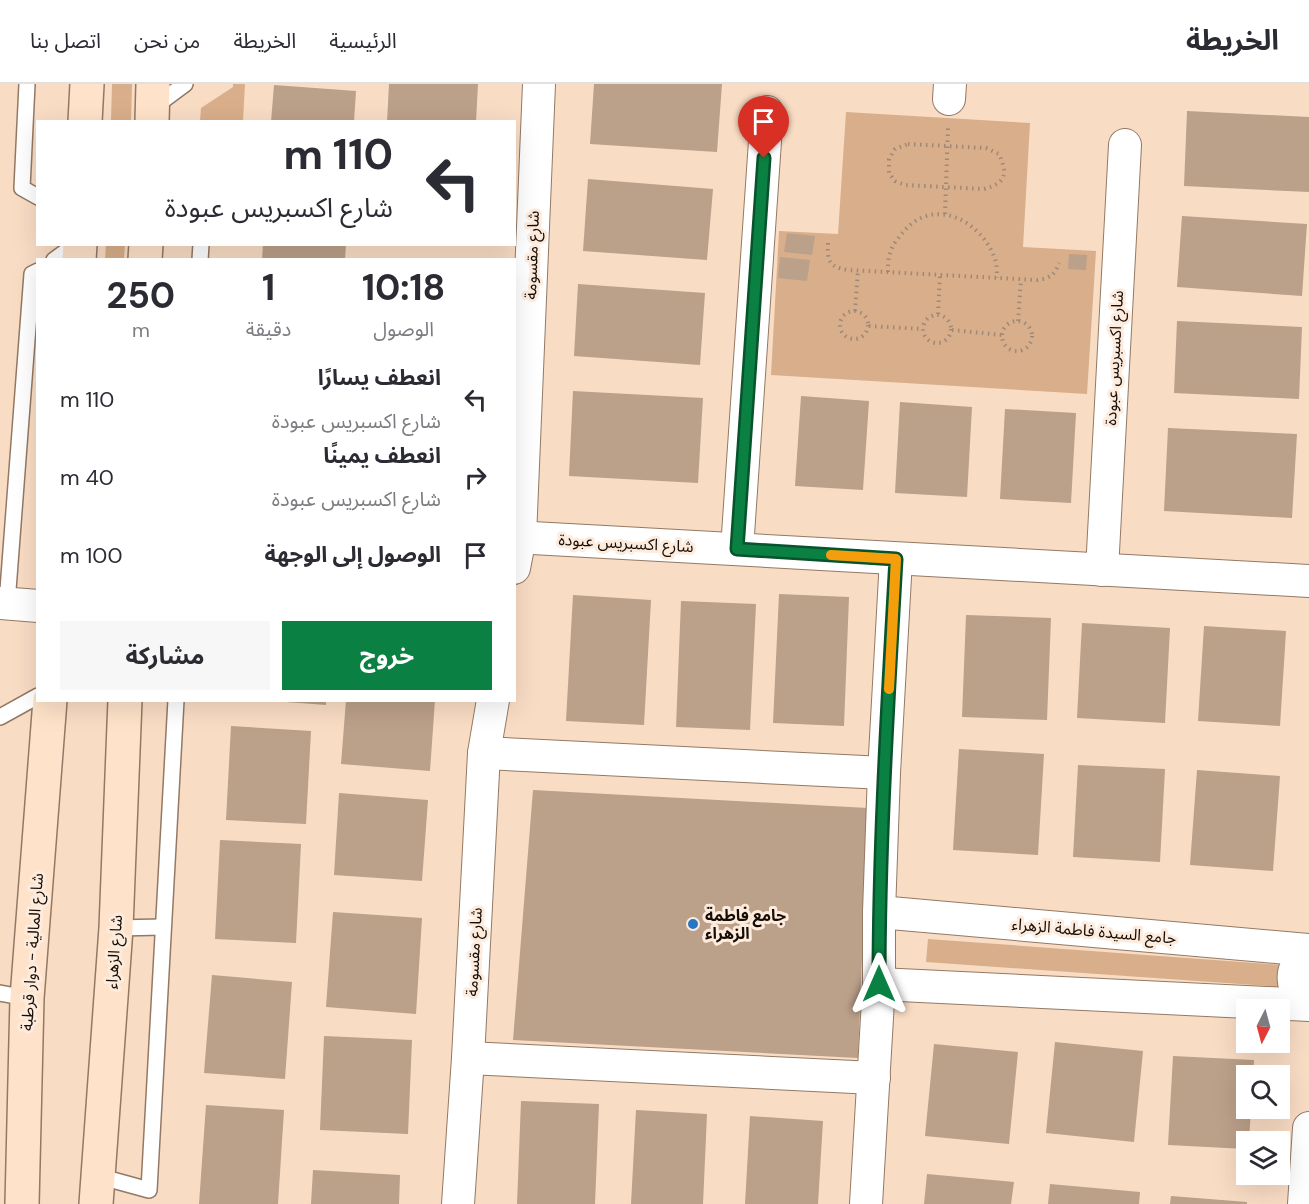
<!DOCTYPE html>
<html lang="ar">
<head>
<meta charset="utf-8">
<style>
  :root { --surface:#fff; --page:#f7f7f7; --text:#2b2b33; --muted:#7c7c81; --line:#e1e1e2; --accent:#0b8043 }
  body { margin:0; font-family:"DM Sans","Noto Sans Arabic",sans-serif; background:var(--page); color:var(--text); direction:rtl; height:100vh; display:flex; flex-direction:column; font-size:22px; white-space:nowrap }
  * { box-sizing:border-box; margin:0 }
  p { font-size:20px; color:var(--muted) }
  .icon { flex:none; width:33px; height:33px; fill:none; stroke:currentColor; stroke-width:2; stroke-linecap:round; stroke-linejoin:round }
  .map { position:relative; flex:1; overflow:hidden; direction:ltr }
  .side { position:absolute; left:36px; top:174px; width:480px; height:444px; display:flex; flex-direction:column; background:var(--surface); border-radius:0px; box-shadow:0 6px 24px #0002; direction:rtl }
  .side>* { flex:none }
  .banner { position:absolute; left:36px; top:36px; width:480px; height:126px; border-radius:0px; box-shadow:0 6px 24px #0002; direction:rtl; background:#fff; color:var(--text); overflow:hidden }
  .needle { width:39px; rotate:186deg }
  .tools { position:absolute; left:1236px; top:915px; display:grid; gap:12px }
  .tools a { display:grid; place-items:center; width:54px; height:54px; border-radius:0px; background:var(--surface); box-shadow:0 6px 24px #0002; font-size:30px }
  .pin { position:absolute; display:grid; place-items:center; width:51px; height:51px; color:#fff; margin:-62px -26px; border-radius:50% 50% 50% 0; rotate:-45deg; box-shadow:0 0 6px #0007 }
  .pin .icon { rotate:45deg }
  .me { position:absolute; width:66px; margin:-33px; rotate:0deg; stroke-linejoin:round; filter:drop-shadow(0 0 4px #0008) }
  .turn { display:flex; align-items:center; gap:21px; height:126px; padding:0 24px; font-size:27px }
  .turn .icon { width:78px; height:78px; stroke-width:2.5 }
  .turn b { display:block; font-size:42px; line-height:51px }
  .eta { display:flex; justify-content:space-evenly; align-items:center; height:102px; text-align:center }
  .eta b { font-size:36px; font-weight:700; line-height:42px }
  .button { display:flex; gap:12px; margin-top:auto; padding:12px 24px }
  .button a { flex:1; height:69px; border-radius:0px; background:var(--accent); color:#fff; font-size:24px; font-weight:700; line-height:69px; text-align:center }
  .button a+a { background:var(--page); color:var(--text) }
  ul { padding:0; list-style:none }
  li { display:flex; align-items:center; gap:18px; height:78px; padding:0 24px }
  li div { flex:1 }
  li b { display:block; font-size:22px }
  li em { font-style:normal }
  header { display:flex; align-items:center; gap:36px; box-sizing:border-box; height:84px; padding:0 30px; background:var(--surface); border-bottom:2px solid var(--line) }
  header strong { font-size:28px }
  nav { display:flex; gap:33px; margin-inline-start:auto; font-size:21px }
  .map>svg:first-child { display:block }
  .green { fill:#d9ae8a }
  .building { fill:#bba08a }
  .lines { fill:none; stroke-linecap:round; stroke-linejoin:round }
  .service-casing { stroke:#937965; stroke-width:18 }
  .minor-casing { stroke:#937965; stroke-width:34 }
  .secondary-casing { stroke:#937965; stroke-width:36 }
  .path { stroke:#9e8978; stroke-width:4; stroke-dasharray:1.5 4.5; stroke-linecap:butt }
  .service { stroke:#fff; stroke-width:15 }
  .minor { stroke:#fff; stroke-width:32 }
  .secondary { stroke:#fee2c9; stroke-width:33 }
  .route-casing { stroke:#07532c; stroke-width:15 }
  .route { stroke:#0b8043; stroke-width:10 }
  .slow { stroke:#f59e0b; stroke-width:10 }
  .poi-dot { fill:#2576c5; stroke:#fdebdd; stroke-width:2 }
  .labels { text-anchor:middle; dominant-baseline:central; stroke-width:6; stroke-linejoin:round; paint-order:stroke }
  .street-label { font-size:16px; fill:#160d05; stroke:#fdebdd }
  .poi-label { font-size:16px; font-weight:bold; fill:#160d05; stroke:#fdebdd; text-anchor:start }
</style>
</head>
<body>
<header>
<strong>الخريطة</strong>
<nav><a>الرئيسية</a><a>الخريطة</a><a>من نحن</a><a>اتصل بنا</a></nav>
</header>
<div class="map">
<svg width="1309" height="1120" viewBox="0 0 1309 1120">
  <rect width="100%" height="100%" fill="#f9dcc4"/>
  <g class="green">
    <path d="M112,0H132L131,37H111Z"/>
    <path d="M233,0H245L243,37H200L201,24L233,3Z"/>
    <path d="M846,28L1030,39L1023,163L1096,167L1087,310L771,291L779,147L838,150Z"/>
    <path d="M106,161H125L124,175H105Z"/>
    <path d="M928,855L1283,881L1281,903L926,878Z"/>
  </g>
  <g class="building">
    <path d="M389,0H478L476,38H387Z"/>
    <path d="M594,0H722L717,68L590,60Z"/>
    <path d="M274,1L356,7L354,38H271Z"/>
    <path d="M1187,27L1309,33V108L1184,102Z"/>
    <path d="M588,95L713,105L707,176L583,167Z"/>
    <path d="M1182,132L1307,140L1302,212L1177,203Z"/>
    <path d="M787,149L815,152L812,171L784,168Z"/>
    <path d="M263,160H346L345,176H262Z"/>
    <path d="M1069,170L1087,171L1086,186L1068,185Z"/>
    <path d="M780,173L810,176L807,197L778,194Z"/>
    <path d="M578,200L705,209L700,281L574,272Z"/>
    <path d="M1177,237L1302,243L1299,315L1174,309Z"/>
    <path d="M573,307L703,314L698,399L569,392Z"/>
    <path d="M801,312L869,317L863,406L795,402Z"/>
    <path d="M900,318L972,323L967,413L895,409Z"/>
    <path d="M1005,325L1076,329L1071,419L1000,415Z"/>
    <path d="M1168,344L1297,350L1292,434L1164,427Z"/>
    <path d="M779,510L849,513L844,642L773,639Z"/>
    <path d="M573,511L651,516L644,641L566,637Z"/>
    <path d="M681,517L756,520L750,646L676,643Z"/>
    <path d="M966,531L1051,534L1047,636L962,633Z"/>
    <path d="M1082,539L1170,544L1165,639L1077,634Z"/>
    <path d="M1204,542L1286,547L1280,642L1198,637Z"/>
    <path d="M286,616H326V621L286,618Z"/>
    <path d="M346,616H435L430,687L341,680Z"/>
    <path d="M231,642L311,647L306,740L226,736Z"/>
    <path d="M959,665L1044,670L1038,771L953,766Z"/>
    <path d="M1078,681L1165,685L1160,778L1073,773Z"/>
    <path d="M1197,686L1280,692L1273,787L1190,781Z"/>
    <path d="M533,706L868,724L858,974L513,956Z"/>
    <path d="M339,709L428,716L422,797L334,791Z"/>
    <path d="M220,756L301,760L296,859L215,855Z"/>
    <path d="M333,828L422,834L416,930L326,923Z"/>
    <path d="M212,891L292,898L285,995L204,989Z"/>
    <path d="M324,952L412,956L408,1050L320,1046Z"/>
    <path d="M1055,958L1143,967L1134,1058L1046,1049Z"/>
    <path d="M934,960L1018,968L1009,1060L925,1052Z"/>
    <path d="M1173,972L1254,976L1253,992H1246V1024H1251L1249,1058H1246V1065L1168,1061Z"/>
    <path d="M521,1017L599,1020L595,1120H517Z"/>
    <path d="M206,1021L284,1026L278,1120H199Z"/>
    <path d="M636,1026L707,1030L703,1120H631Z"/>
    <path d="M750,1032L823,1037L818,1120H745Z"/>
    <path d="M313,1086L400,1091L399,1120H311Z"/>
    <path d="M927,1090L1014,1098L1011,1120H924Z"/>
    <path d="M1050,1100L1140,1108L1139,1120H1048Z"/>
    <path d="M1171,1112L1247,1118V1120H1170Z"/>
  </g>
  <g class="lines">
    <g class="service-casing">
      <g id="service">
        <path d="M27,0L22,104L38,113"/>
        <path d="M154,23L185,0"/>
        <path d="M54,176L76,160"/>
        <path d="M200,176L201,160"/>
        <path d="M7,519L32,190L38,187"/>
        <path d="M0,633L38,612"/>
        <path d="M116,844L163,843"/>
        <path d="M0,909L27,914"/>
        <path d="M98,1092L149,1106L176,616"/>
      </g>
    </g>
    <g class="minor-casing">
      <g id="minor">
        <path d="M949,15L950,0"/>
        <path d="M514,453L1309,497"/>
        <path d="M737,465L767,28"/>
        <path d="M514,484L520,453L539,0"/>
        <path d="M1102,486L1125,61"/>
        <path d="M0,519L38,522"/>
        <path d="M484,669L884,689"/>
        <path d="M879,828L1309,866"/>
        <path d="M1309,871C1287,882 1290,907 1309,919"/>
        <path d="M879,900L1309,921"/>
        <path d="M468,974L874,994"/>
        <path d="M458,1120L468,974L484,669L493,616"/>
        <path d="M866,1120L879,900V828L884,689L896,475"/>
        <path d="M1304,1120L1309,1044"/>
      </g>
    </g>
    <g class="secondary-casing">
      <g id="secondary">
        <path d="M85,38L87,0"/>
        <path d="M152,38L153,0"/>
        <path d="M79,176L80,160"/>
        <path d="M145,176L146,160"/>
        <path d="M22,1120L27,914L50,616"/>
        <path d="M96,1120L116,844L125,616"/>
      </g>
    </g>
    <g class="path">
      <path d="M908,60L986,64L999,70C1008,90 1006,99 984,105L905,101L895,97L889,89V75L895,65Z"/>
      <path d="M945,130L948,44"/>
      <path d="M828,159C827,177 829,183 848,186L1037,196C1050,194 1054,192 1059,179"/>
      <path d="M888,188C888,182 888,175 890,169C892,161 899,153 905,146C936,112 982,138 995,175C997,181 997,188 997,194"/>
      <circle cx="854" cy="241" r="14"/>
      <path d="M855,227L858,186"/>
      <path d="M938,230L940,191"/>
      <circle cx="937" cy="245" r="14"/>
      <path d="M1018,237L1021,195"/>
      <circle cx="1017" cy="252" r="15"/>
      <path d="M869,242L922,245"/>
      <path d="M952,246L1002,251"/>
    </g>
    <use href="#service" class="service"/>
    <use href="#minor" class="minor"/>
    <use href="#secondary" class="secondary"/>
  </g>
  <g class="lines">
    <g class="route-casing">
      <path id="route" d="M764,74L737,465L896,475C888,616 879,758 879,900"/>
    </g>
    <use href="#route" class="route"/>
    <path class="slow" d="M831,471L896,475L889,605"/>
  </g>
  <circle class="poi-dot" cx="693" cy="840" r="6"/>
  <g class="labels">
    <g class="street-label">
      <text transform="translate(532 171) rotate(-88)">شارع مقسومة</text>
      <text transform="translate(1114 274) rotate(-87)">شارع اكسبريس عبودة</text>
      <text transform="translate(626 459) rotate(3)">شارع اكسبريس عبودة</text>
      <text transform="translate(1094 847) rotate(5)">جامع السيدة فاطمة الزهراء</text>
      <text transform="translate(32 868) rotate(-86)">شارع المالية - دوار قرطبة</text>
      <text transform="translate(114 868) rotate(-86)">شارع الزهراء</text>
      <text transform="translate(474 868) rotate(-87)">شارع مقسومة</text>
    </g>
    <g class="poi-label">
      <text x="705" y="831">جامع فاطمة<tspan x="705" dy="18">الزهراء</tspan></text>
    </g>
  </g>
</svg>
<div class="tools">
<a><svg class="needle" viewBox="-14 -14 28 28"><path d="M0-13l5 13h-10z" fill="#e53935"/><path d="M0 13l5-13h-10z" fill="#7c7c81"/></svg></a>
<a><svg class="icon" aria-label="search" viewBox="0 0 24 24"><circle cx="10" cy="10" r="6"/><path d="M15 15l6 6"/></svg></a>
<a><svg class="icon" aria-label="layers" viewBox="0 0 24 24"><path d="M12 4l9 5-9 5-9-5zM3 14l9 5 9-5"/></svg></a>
</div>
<div class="pin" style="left:764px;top:74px;background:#d93025"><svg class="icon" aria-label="arrive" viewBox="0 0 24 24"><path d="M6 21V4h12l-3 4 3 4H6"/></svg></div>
<svg class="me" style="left:879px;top:900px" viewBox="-20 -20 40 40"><path d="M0-17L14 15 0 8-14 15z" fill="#0b8043" stroke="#fff" stroke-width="4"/></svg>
<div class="banner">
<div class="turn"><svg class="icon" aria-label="left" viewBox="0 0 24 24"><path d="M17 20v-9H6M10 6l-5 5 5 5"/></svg><div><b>110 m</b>شارع اكسبريس عبودة</div></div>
</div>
<section class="side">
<div class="eta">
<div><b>10:18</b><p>الوصول</p></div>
<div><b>1</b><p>دقيقة</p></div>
<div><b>250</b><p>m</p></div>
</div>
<ul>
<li><svg class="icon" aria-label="left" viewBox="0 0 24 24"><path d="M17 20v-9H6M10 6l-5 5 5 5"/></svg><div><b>انعطف يسارًا</b><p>شارع اكسبريس عبودة</p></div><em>110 m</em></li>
<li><svg class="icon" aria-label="right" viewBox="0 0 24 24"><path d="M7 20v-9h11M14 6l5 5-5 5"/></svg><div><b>انعطف يمينًا</b><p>شارع اكسبريس عبودة</p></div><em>40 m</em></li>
<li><svg class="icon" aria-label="arrive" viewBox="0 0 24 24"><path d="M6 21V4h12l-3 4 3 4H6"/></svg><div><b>الوصول إلى الوجهة</b></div><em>100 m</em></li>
</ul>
<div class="button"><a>خروج</a><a>مشاركة</a></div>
</section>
</div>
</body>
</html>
